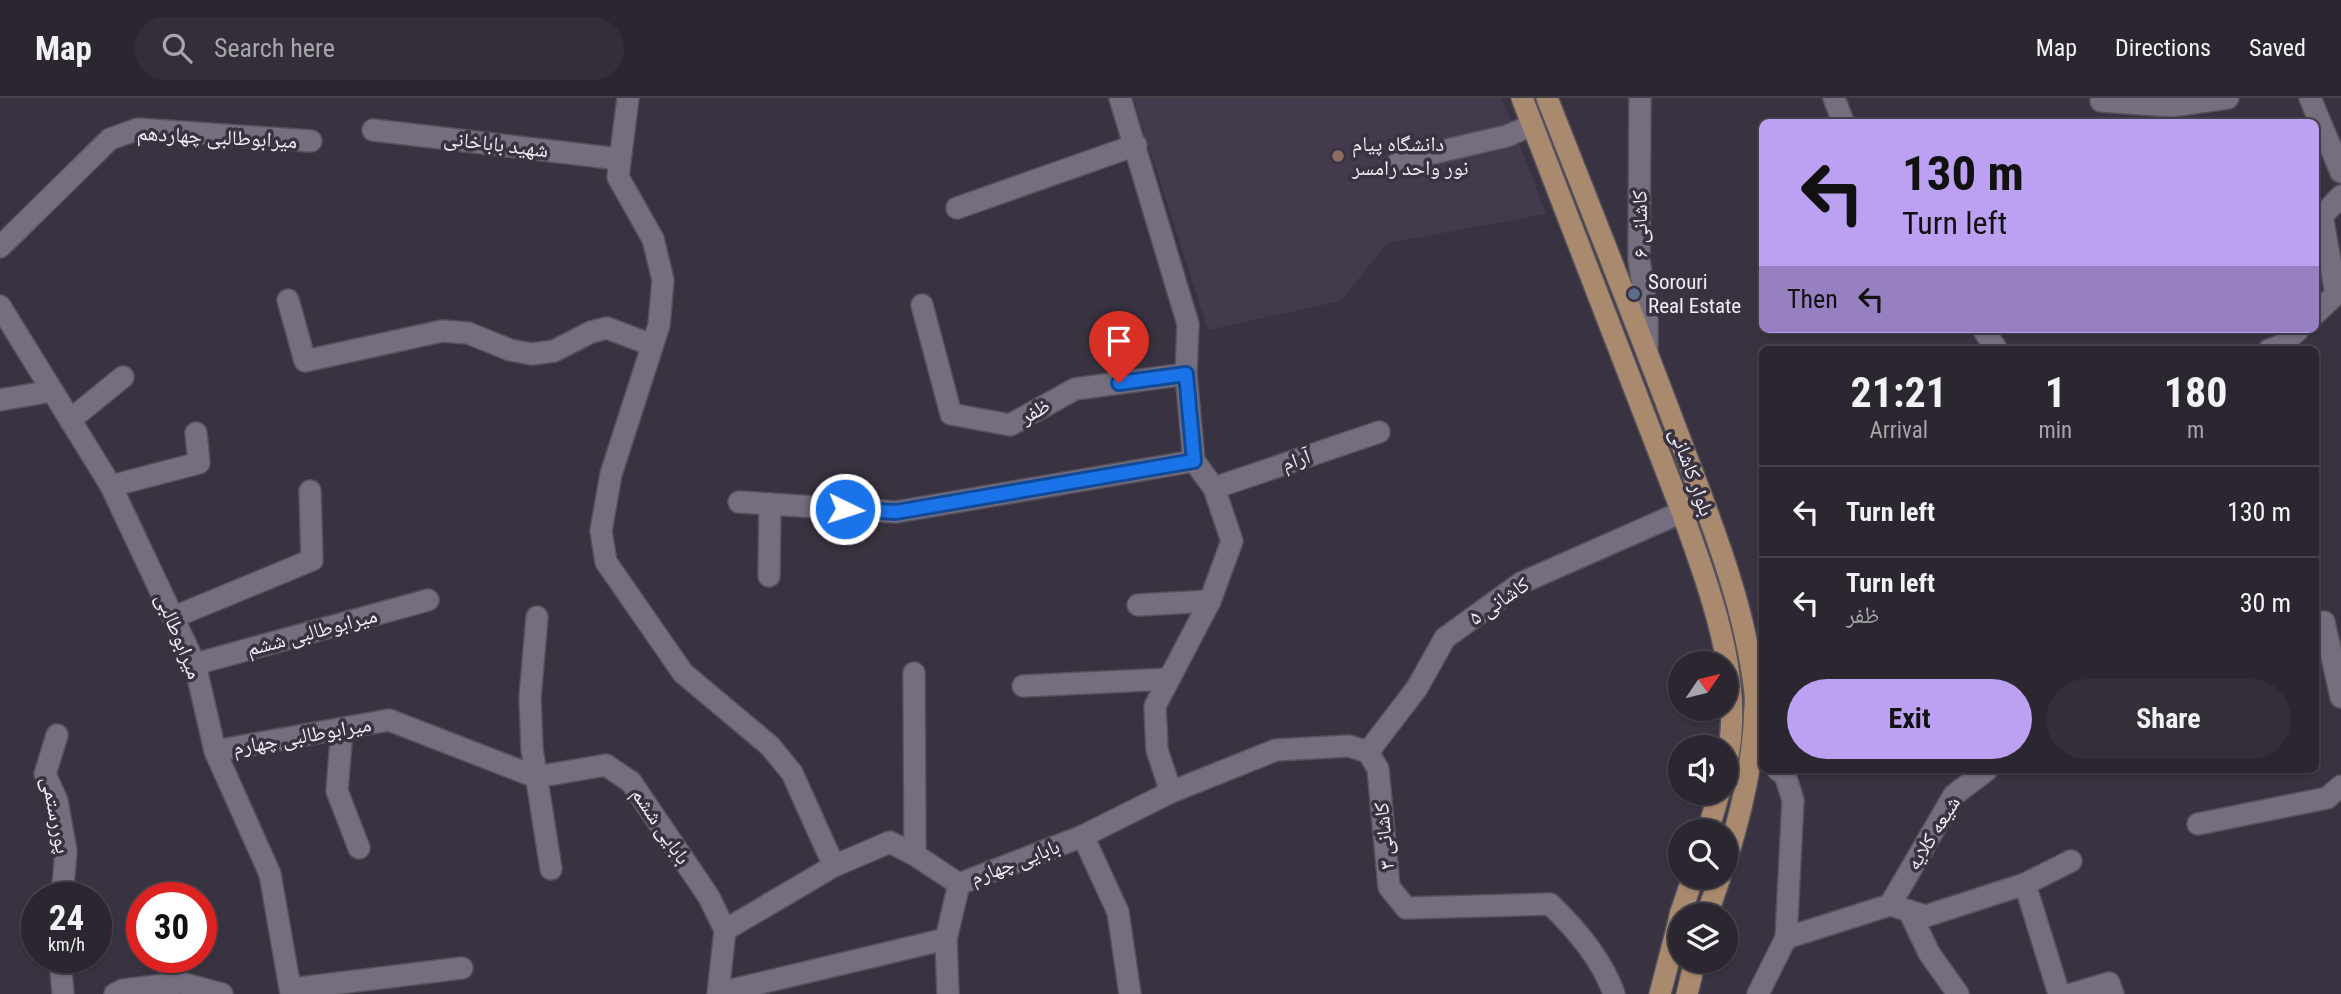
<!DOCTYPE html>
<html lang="en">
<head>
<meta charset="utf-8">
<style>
  :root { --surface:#2b2630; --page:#332e38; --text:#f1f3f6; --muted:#a6a5ab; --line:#47434c; --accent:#bca0f2 }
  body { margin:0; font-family:"Roboto Condensed","Noto Naskh Arabic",sans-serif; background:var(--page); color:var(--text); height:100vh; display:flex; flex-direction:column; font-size:26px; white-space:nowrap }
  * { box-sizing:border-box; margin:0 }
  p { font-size:23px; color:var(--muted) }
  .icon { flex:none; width:38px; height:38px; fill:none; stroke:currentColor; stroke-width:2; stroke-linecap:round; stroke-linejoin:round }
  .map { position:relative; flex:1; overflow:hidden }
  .sheet { position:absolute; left:1759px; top:248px; width:560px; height:427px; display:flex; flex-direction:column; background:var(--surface); border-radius:10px; box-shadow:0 2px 5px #0004,0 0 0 2px var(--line) }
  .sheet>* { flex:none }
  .hud { position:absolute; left:1759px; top:21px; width:560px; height:214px; border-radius:10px; box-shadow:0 2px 5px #0004,0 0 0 2px var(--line); background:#bca0f2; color:#111; overflow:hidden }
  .needle { width:46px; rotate:55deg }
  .buttons { position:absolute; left:1668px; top:553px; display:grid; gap:14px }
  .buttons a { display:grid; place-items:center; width:70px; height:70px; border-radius:50%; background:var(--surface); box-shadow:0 2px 5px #0004,0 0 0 2px var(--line); font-size:35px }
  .speed { position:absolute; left:21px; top:784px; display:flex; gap:14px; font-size:35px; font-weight:700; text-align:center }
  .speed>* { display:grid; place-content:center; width:91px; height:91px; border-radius:50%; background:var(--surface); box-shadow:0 2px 5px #0004,0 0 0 2px var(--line); line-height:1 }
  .speed small { font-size:18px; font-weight:400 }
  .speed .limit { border:10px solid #d22; background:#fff; color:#111 }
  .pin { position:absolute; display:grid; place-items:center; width:60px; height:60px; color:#fff; margin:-72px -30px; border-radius:50% 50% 50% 0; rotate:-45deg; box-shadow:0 0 7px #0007 }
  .pin .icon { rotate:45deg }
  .me { position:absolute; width:77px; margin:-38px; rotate:94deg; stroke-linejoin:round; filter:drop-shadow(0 0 5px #0008) }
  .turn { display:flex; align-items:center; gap:24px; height:147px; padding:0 28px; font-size:32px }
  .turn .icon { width:91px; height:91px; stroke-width:2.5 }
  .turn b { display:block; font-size:49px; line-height:60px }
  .then { display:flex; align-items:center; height:66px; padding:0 28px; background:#0003; gap:14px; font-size:26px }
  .eta { display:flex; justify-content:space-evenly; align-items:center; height:119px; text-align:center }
  .eta b { font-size:42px; font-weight:700; line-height:49px }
  .cta { display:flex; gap:14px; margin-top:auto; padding:14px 28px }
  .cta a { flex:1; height:80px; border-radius:42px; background:var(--accent); color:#111; font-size:28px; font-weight:700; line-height:80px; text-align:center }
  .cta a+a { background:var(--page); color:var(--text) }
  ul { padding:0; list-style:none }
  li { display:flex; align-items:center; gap:21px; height:91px; padding:0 28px; border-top:2px solid var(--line) }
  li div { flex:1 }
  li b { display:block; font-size:26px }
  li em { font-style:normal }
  header { display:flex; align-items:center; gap:42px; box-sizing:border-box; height:98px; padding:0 35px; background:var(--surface); border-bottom:2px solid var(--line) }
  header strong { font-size:33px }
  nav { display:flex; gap:38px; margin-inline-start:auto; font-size:24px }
  .search { width:490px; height:63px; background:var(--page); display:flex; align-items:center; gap:18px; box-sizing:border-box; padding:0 24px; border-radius:38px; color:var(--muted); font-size:26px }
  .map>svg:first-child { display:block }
  .built { fill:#433a4e }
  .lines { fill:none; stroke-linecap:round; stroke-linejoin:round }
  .minor-casing { stroke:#56515d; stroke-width:24 }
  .major-casing { stroke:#56515d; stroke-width:24 }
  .minor { stroke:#756e7e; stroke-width:21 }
  .major { stroke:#a98a6e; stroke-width:21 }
  .route-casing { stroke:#114b97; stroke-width:18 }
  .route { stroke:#1a73e8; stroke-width:12 }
  .education-dot { fill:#8d6e63; stroke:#393240; stroke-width:2.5 }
  .service-dot { fill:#5c6f8a; stroke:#393240; stroke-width:2.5 }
  .labels { text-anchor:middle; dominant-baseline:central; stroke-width:7; stroke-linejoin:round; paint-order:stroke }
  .street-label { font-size:21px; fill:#f1edf6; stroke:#393240 }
  .poi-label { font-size:21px; fill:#f1edf6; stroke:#393240; text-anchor:start }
</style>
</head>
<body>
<header>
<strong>Map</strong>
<div class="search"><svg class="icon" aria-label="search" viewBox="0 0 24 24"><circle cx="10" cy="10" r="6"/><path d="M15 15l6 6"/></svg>Search here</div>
<nav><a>Map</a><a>Directions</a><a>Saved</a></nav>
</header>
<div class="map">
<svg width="2341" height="896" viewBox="0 0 2341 896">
  <rect width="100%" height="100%" fill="#393240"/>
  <path class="built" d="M1133,0H1502L1546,116L1387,145L1341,203L1208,232Z"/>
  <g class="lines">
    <g class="minor-casing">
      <g id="minor">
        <path d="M628,0L618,79L653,141L663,182L659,227L611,376L601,433L606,464L683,575L770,648L792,675L834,768"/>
        <path d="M1120,0L1188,226L1186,276L1194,363L1214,390L1232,443L1210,503L1155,608L1157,652L1171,694"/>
        <path d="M1640,0L1639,162L1647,216V252"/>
        <path d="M1834,0L1843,24"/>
        <path d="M2310,0L2341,74"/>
        <path d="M2101,3L2171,8L2228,0"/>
        <path d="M373,32L619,61"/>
        <path d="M1399,63L1507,38L1532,27"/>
        <path d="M957,110L1136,47"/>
        <path d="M0,149L110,41L138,31L311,43"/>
        <path d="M288,202L305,263L442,233L468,235L510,252L532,256L554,253L591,234L607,230L652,247"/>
        <path d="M922,207L951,316L1010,327L1075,291L1186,276"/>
        <path d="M0,208L111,388L195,566L215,653L270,776L291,896"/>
        <path d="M2315,216L2336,196L2322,118L2341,98"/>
        <path d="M1983,231L1997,252"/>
        <path d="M2269,252L2282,247L2299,231"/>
        <path d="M0,302L52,293"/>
        <path d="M70,322L123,279"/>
        <path d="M111,388L199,365L196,335"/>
        <path d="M1214,390L1379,334"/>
        <path d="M739,404L896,414L1194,363"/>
        <path d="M769,478L770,406"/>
        <path d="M1138,507L1210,503"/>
        <path d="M174,519L312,462L310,393"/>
        <path d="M537,519L530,600L532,651L551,771"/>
        <path d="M2324,524L2341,599"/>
        <path d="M195,566L428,502"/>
        <path d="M914,575L915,757"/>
        <path d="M1023,588L1169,581"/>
        <path d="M342,631L337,693L359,750"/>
        <path d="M57,637L45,676L57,703L66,753L62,800"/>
        <path d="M215,653L389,622L536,679L606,667L631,684L709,799L725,832L718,896"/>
        <path d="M1368,654L1417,590L1445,540L1521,485L1682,414"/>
        <path d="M2198,726L2327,700L2341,688"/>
        <path d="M1083,738L1118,814L1130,896"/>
        <path d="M2025,786L2071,763"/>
        <path d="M1890,807L1926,818L2025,786L2059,896"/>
        <path d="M1890,807L1954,697L1987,672"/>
        <path d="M1909,813L1929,855L1958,896"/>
        <path d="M725,832L834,768L890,744L915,757L959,786"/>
        <path d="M1786,840L1890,807"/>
        <path d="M60,859L63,896"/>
        <path d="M291,891L462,870"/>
        <path d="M719,895L946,841"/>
        <path d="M115,896L123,892L181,885L222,896"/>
        <path d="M948,896L946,841L959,786L1083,738L1171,694L1276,652L1349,648L1368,654L1378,671L1389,789L1406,810L1550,806C1576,831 1602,861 1614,896"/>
        <path d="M1758,896L1786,840L1793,702L1785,677L1778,672"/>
        <path d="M2072,896L2109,885L2113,896"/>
      </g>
    </g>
    <g class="major-casing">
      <g id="major">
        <path d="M1522,0L1682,414C1710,493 1746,584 1726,668"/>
        <path d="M1547,0C1593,117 1640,234 1684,352C1714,431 1746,512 1755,596C1756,607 1754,618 1754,628C1751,675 1740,719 1726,763"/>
        <path d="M1708,733L1719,695"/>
        <path d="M1680,817L1693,779"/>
        <path d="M1707,817L1720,779"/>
        <path d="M1660,896L1680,819"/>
        <path d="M1687,896L1695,863"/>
      </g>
    </g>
    <use href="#minor" class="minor"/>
    <use href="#major" class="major"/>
  </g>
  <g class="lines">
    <g class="route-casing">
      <path id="route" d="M845,411L896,414L1194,363L1186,276L1119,285"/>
    </g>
    <use href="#route" class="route"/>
  </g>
  <circle class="education-dot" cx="1338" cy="58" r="7"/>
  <circle class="service-dot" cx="1634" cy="196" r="7"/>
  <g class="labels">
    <g class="street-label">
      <text transform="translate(217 39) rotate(3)">میرابوطالبی چهاردهم</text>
      <text transform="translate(496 46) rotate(7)">شهید باباخانی</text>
      <text transform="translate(1640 126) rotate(-91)">کاشانی ۶</text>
      <text transform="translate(1035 313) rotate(-29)">ظفر</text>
      <text transform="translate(1296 362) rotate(-19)">آرام</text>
      <text transform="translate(1692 374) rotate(70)">بلوار کاشانی</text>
      <text transform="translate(1499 503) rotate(-34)">کاشانی ۵</text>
      <text transform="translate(312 534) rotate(-15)">میرابوطالبی ششم</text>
      <text transform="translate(179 538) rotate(68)">میرابوطالبی</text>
      <text transform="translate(302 638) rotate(-10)">میرابوطالبی چهارم</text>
      <text transform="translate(56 717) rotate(79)">پوررستمی</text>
      <text transform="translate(661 728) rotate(56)">بابایی ششم</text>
      <text transform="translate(1933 735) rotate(-58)">شیعه کلایه</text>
      <text transform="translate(1384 738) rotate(-95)">کاشانی ۳</text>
      <text transform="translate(1015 764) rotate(-21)">بابایی چهارم</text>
    </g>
    <g class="poi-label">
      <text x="1352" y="46">دانشگاه پیام<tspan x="1352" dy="24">نور واحد رامسر</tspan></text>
      <text x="1648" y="184">Sorouri<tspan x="1648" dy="24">Real Estate</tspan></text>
    </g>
  </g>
</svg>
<div class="buttons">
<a><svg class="needle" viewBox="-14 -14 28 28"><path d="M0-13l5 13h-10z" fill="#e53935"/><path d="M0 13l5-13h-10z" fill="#a6a5ab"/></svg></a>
<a><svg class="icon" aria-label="sound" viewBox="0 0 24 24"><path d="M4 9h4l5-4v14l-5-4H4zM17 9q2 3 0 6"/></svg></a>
<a><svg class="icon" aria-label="search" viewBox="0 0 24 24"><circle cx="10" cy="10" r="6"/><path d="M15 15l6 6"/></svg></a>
<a><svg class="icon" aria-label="layers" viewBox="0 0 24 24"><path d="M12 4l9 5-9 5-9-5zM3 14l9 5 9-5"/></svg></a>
</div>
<div class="speed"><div>24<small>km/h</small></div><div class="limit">30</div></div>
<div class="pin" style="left:1119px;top:285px;background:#d93025"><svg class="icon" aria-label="arrive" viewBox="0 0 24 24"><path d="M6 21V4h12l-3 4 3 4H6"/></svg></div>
<svg class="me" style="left:845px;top:411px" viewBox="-20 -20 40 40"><circle r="17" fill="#1a73e8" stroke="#fff" stroke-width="3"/><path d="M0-11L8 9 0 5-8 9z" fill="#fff"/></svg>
<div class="hud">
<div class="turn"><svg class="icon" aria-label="left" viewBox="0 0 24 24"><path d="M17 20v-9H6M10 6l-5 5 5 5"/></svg><div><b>130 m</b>Turn left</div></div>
<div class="then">Then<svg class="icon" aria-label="left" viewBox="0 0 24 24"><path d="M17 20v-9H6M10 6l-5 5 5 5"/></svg></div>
</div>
<section class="sheet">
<div class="eta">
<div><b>21:21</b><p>Arrival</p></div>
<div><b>1</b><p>min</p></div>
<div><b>180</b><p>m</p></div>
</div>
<ul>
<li><svg class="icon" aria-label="left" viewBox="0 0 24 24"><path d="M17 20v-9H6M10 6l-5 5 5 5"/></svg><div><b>Turn left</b></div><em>130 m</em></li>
<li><svg class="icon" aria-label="left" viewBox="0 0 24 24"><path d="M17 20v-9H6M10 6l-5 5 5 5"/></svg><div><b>Turn left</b><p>ظفر</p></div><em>30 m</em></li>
</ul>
<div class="cta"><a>Exit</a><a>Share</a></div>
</section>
</div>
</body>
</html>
